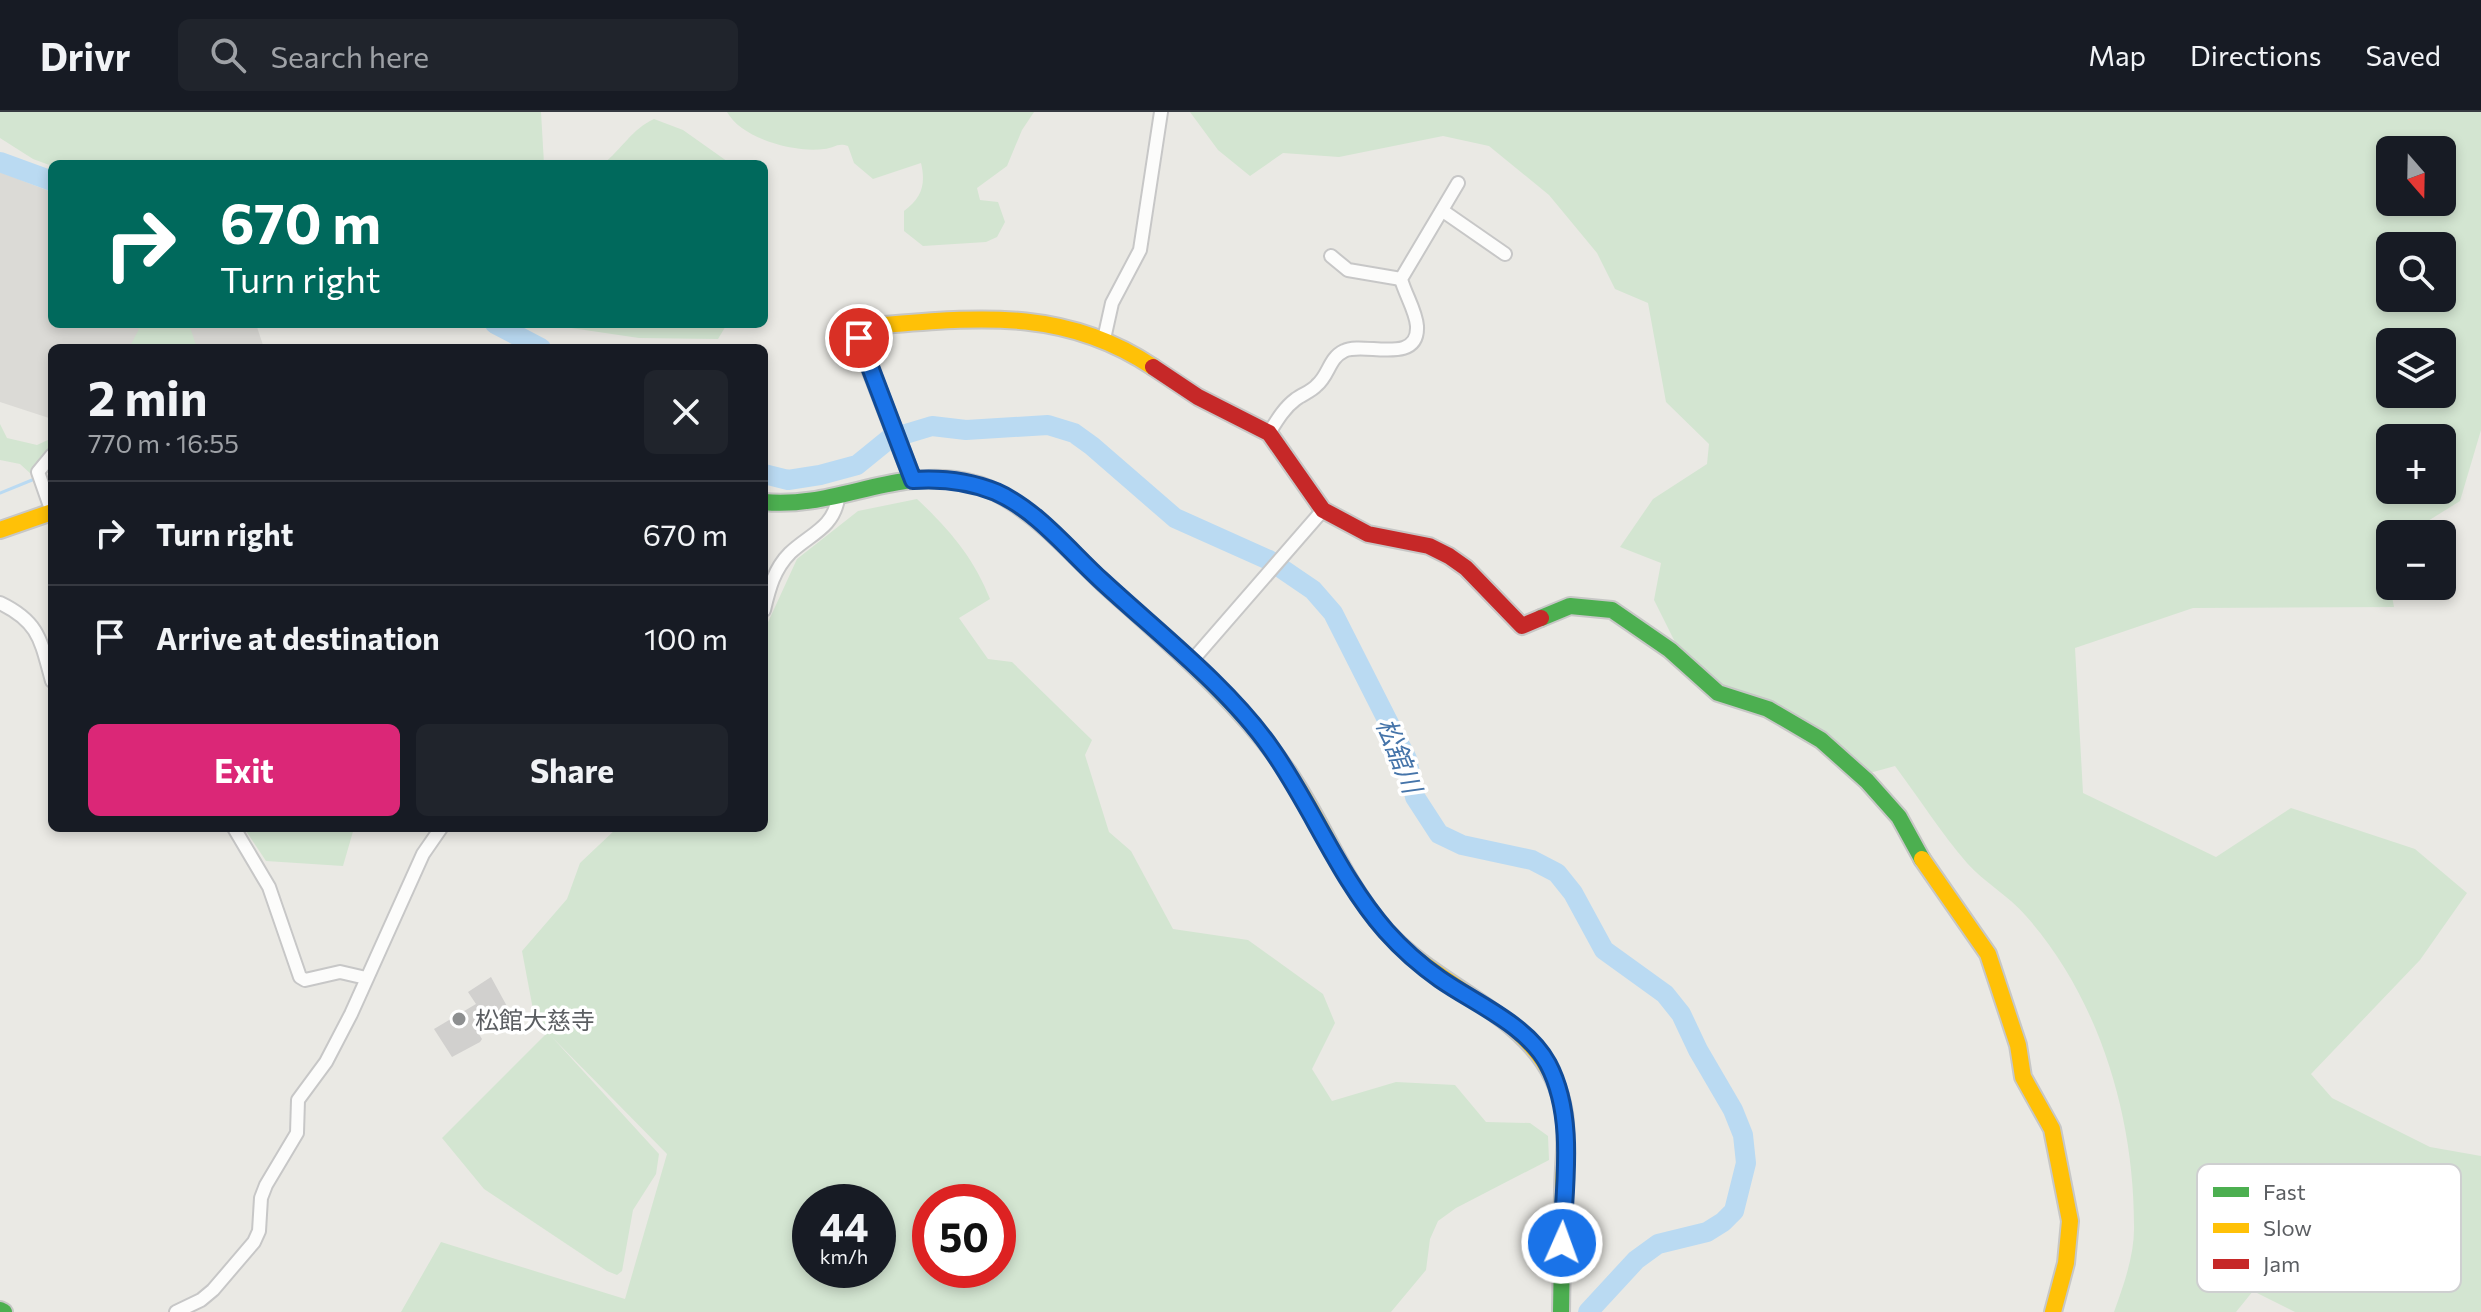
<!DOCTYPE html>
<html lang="en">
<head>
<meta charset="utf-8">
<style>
  :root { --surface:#171b24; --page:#20242c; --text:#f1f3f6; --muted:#9ea1a6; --line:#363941; --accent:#db2777 }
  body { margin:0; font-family:Commissioner,"Noto Sans JP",sans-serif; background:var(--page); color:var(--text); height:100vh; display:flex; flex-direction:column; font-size:30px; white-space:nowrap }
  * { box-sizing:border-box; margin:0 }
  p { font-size:26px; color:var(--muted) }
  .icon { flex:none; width:44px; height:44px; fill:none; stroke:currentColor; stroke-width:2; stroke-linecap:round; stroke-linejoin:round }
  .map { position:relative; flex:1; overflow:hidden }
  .side { position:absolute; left:48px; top:232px; width:720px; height:488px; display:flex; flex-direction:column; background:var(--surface); border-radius:12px; box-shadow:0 4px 12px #0003 }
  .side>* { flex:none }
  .guide { position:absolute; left:48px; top:48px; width:720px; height:168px; border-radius:12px; box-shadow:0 4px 12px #0003; background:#00695c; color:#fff; overflow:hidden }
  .needle { width:52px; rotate:160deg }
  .fabs { position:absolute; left:2376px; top:24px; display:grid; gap:16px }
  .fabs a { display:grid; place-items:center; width:80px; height:80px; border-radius:12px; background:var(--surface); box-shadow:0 4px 12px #0003; font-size:40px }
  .speed { position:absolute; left:792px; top:1072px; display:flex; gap:16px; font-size:40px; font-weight:700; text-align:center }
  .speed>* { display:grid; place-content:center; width:104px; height:104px; border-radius:50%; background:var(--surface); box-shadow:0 4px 12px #0003; line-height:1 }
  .speed small { font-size:20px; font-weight:400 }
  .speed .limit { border:12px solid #d22; background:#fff; color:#111 }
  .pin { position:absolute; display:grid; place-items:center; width:68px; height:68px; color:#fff; margin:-34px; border:4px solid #fff; border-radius:50%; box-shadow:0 2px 8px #0007 }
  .me { position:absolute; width:88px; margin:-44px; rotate:2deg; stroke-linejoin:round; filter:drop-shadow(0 0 6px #0008) }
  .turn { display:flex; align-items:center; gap:28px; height:168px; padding:0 40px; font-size:36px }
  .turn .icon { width:104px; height:104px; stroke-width:2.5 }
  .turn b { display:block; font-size:56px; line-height:68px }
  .round { display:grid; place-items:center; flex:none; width:84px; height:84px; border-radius:12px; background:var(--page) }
  .summary { display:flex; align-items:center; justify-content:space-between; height:136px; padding:0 40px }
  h1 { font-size:48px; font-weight:700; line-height:60px }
  .primary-button { display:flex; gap:16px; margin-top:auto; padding:16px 40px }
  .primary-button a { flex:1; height:92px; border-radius:12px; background:var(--accent); color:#fff; font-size:32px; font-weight:700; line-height:92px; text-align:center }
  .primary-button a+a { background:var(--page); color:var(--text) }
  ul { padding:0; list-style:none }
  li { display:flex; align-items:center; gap:24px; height:104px; padding:0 40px; border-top:2px solid var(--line) }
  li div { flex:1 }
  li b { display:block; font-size:30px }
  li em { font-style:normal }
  header { display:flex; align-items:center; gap:48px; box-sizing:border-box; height:112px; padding:0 40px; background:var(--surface); border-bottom:2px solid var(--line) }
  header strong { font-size:38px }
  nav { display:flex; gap:44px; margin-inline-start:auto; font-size:28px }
  .search { width:560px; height:72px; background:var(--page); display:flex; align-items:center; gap:20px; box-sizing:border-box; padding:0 28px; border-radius:12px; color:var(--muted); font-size:30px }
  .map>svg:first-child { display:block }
  .industrial { fill:#dbdad6 }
  .green { fill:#d3e5d1; fill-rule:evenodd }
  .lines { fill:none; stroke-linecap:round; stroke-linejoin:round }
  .stream { stroke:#badaf2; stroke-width:3 }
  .river { stroke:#badaf2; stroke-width:20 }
  .building { fill:#d1d0ce }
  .street-casing { stroke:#c7c7c7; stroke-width:16 }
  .fast-casing { stroke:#c7c7c6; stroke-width:20 }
  .slow-casing { stroke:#c7c7c6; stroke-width:20 }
  .jam-casing { stroke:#c7c7c6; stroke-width:20 }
  .street { stroke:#fcfcfb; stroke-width:12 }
  .fast { stroke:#4caf50; stroke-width:16 }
  .slow { stroke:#ffc107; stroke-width:16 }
  .jam { stroke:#c62828; stroke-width:16 }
  .route-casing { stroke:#114b97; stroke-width:20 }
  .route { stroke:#1a73e8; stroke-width:14 }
  .poi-dot { fill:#8d8f90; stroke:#fff; stroke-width:3 }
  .labels { text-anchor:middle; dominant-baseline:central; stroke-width:7; stroke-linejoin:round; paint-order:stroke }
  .poi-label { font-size:24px; fill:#5b5e62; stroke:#fff; text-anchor:start }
  .water-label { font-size:26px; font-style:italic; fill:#4574a9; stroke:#fff }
  .key { fill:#fff; stroke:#cecfd0; stroke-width:2 }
  .key-label { font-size:22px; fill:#5b5e62 }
</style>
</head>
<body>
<header>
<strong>Drivr</strong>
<div class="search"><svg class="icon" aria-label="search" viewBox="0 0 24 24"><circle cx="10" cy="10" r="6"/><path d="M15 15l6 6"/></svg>Search here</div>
<nav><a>Map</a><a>Directions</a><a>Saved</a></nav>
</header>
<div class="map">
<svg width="2481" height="1200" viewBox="0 0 2481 1200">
  <rect width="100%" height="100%" fill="#eae9e4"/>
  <path class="industrial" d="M0,60L52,80V212H256L264,236H52V307L0,290Z"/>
  <g class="green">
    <path d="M0,0H541L544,52L52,54L33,47L0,26Z"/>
    <path d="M727,0H1034L1022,18L1007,54L977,76L980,88L998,90L1005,110L997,125L986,130L923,134L904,119V99C922,86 926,72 921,51L873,67L854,51L848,34C838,30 834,36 824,37C795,41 742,27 727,0Z"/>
    <path d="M1190,0H2481V318L2460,389L2407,422H2390V474L2394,495L2193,496L2075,536L2083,681L2216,745L2291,696L2415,737L2467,781L2420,848L2311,962L2332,986L2430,1035L2481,1044V1200H2295L2253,1179L2236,1200H2114C2124,1172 2135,1142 2134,1112C2134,1004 2099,886 2026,804C2009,784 1985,771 1967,751C1941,721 1919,686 1895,654L1866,662L1709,569L1683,546L1654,488L1661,451L1620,435L1653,387L1707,352L1709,332L1666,290L1648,191L1615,177L1597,141L1549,83L1489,34L1443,24L1339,45L1283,41L1250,64L1218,38ZM2390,38H2442V90H2390ZM2390,134H2442V186H2390ZM2390,230H2442V282H2390ZM2390,326H2442V378H2390Z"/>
    <path d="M654,7L683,18L731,52H603C622,37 632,17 654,7Z"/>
    <path d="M130,212H189L197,236H129L139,217Z"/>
    <path d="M544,212H727L718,227L639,226Z"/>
    <path d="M0,312L7,326L37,333L52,326V358L30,361L20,352L0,348Z"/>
    <path d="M917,387C949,417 974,446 990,487L959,506L988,547L1012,550L1092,628L1085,643L1109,720L1131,739L1173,817L1248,828L1323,882L1335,911L1312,957L1332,989L1396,970L1455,973L1486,1010L1530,1011L1548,1024L1549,1048L1456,1096L1438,1109L1430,1127L1426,1158L1391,1200H401L441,1130L625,1187L667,1042L551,924L659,1042L656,1062L633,1098L622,1159L617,1163L607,1159L484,1077L442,1026L547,921L535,908L522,839L567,787L580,751L617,716H764V519L797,447L858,399ZM878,1090V1158H810V1090ZM998,1090V1158H930V1090Z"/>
    <path d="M244,716H354L343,754L266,749Z"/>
  </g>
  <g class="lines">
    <path class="stream" d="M0,381L37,366"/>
    <g class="river">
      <path d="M0,50L52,69"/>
      <path d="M495,212L541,236"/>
      <path d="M764,362L788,368L820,363L857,353L889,327L932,314L966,318L1048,313L1074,321L1092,334L1175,406L1269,448L1313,478L1333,501L1407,647L1415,685L1439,722L1462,733L1532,748L1557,761L1573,781L1604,838L1665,882L1681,902L1698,938L1733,998L1743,1023L1746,1051L1734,1099L1723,1110L1707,1120L1658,1132L1636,1148L1588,1200"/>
    </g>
  </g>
  <path class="building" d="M491,865L509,898L477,919L482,927L480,930L452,945L434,917L476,892L468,880Z"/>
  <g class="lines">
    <g class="street-casing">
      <g id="street">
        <path d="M1443,99L1505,142"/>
        <path d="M1331,144L1348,158L1401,167"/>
        <path d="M1104,227L1112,191L1140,138L1161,0"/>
        <path d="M1269,321C1277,308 1284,296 1296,287C1303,282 1312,279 1317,273C1329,263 1329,246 1344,239C1363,229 1419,254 1417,214C1416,199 1405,182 1401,167L1458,71"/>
        <path d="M52,343L38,360L52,400"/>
        <path d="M0,491C40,510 41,530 52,569"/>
        <path d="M764,498C769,477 774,457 790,441C810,422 833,416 838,387"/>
        <path d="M1190,551L1323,398"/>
        <path d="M234,716L269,775L300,865L305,868L340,860L366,866"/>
        <path d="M176,1200L201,1188L213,1178L254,1130L259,1119L261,1086L266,1073L297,1021L298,988L326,950L351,902L423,742L441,716"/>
      </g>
    </g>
    <g class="fast-casing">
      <g id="fast">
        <path d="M764,390C830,397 890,359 955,368C971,370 987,375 1001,383C1039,404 1071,440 1102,470C1167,529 1238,588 1288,660"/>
        <path d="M1541,506L1570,494L1612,498L1670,538L1718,581L1768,597L1821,628L1867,669L1899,705L1922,747"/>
        <path d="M0,1198L4,1200"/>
        <path d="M1561,1200L1563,1080"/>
      </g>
    </g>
    <g class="slow-casing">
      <g id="slow">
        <path d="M913,368L861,233V219L870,214C974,206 1062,194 1153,255"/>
        <path d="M0,418L52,400"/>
        <path d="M1288,660C1324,712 1345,774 1387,820C1444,882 1550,908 1564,1001C1568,1026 1563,1055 1563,1080"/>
        <path d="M1922,747L1988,842L2018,933L2023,965L2052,1017L2070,1109L2066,1151L2053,1200"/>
      </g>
    </g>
    <g class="jam-casing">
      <path id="jam" d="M1153,255L1198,285L1269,321L1323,398L1368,422L1429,434L1449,444L1466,456L1522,514L1541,506"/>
    </g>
    <use href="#street" class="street"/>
    <use href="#fast" class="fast"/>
    <use href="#slow" class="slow"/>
    <use href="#jam" class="jam"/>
  </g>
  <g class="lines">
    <g class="route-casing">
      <path id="route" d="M859,226L913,368C942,366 969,369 996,380C1037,398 1070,440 1102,469C1156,519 1228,575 1270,635C1312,694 1338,764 1386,819C1402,837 1420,853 1440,867C1476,892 1526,912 1548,952C1576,1005 1564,1074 1562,1131"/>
    </g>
    <use href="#route" class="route"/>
  </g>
  <circle class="poi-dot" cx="459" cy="907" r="8"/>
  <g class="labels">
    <g class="poi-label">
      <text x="475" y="907">松館大慈寺</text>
    </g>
    <g class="water-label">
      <text transform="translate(1400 643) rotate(68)">松舘川</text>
    </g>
  </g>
  <rect x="2197" y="1052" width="264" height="128" rx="12" class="key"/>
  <rect x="2213" y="1075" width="36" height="10" fill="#4caf50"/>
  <rect x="2213" y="1111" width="36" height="10" fill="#ffc107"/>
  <rect x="2213" y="1147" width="36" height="10" fill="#c62828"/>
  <g class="key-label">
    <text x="2263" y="1088">Fast</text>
    <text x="2263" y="1124">Slow</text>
    <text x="2263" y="1160">Jam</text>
  </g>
</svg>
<div class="fabs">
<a><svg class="needle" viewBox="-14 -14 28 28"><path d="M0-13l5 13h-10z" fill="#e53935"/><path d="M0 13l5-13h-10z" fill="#9ea1a6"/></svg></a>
<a><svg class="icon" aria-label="search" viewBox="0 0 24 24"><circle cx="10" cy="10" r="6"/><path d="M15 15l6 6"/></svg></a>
<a><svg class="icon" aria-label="layers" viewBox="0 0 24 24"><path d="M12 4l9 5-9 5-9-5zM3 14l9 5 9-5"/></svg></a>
<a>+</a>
<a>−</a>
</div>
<div class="speed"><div>44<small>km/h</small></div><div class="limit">50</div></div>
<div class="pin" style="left:859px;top:226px;background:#d93025"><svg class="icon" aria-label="arrive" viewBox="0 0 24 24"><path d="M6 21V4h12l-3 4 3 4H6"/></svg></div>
<svg class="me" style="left:1562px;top:1131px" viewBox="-20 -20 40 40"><circle r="17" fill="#1a73e8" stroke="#fff" stroke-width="3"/><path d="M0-11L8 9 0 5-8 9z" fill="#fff"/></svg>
<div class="guide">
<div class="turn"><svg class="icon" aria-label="right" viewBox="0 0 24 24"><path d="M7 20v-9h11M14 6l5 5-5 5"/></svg><div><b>670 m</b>Turn right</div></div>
</div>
<section class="side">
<div class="summary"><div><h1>2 min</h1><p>770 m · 16:55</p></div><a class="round"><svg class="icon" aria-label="close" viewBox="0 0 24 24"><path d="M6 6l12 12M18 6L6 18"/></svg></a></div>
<ul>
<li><svg class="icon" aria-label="right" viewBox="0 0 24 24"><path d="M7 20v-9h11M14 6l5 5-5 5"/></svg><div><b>Turn right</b></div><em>670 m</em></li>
<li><svg class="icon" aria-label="arrive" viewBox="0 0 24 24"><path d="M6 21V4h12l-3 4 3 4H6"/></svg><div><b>Arrive at destination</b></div><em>100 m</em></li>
</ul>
<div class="primary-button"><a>Exit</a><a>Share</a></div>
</section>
</div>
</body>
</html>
